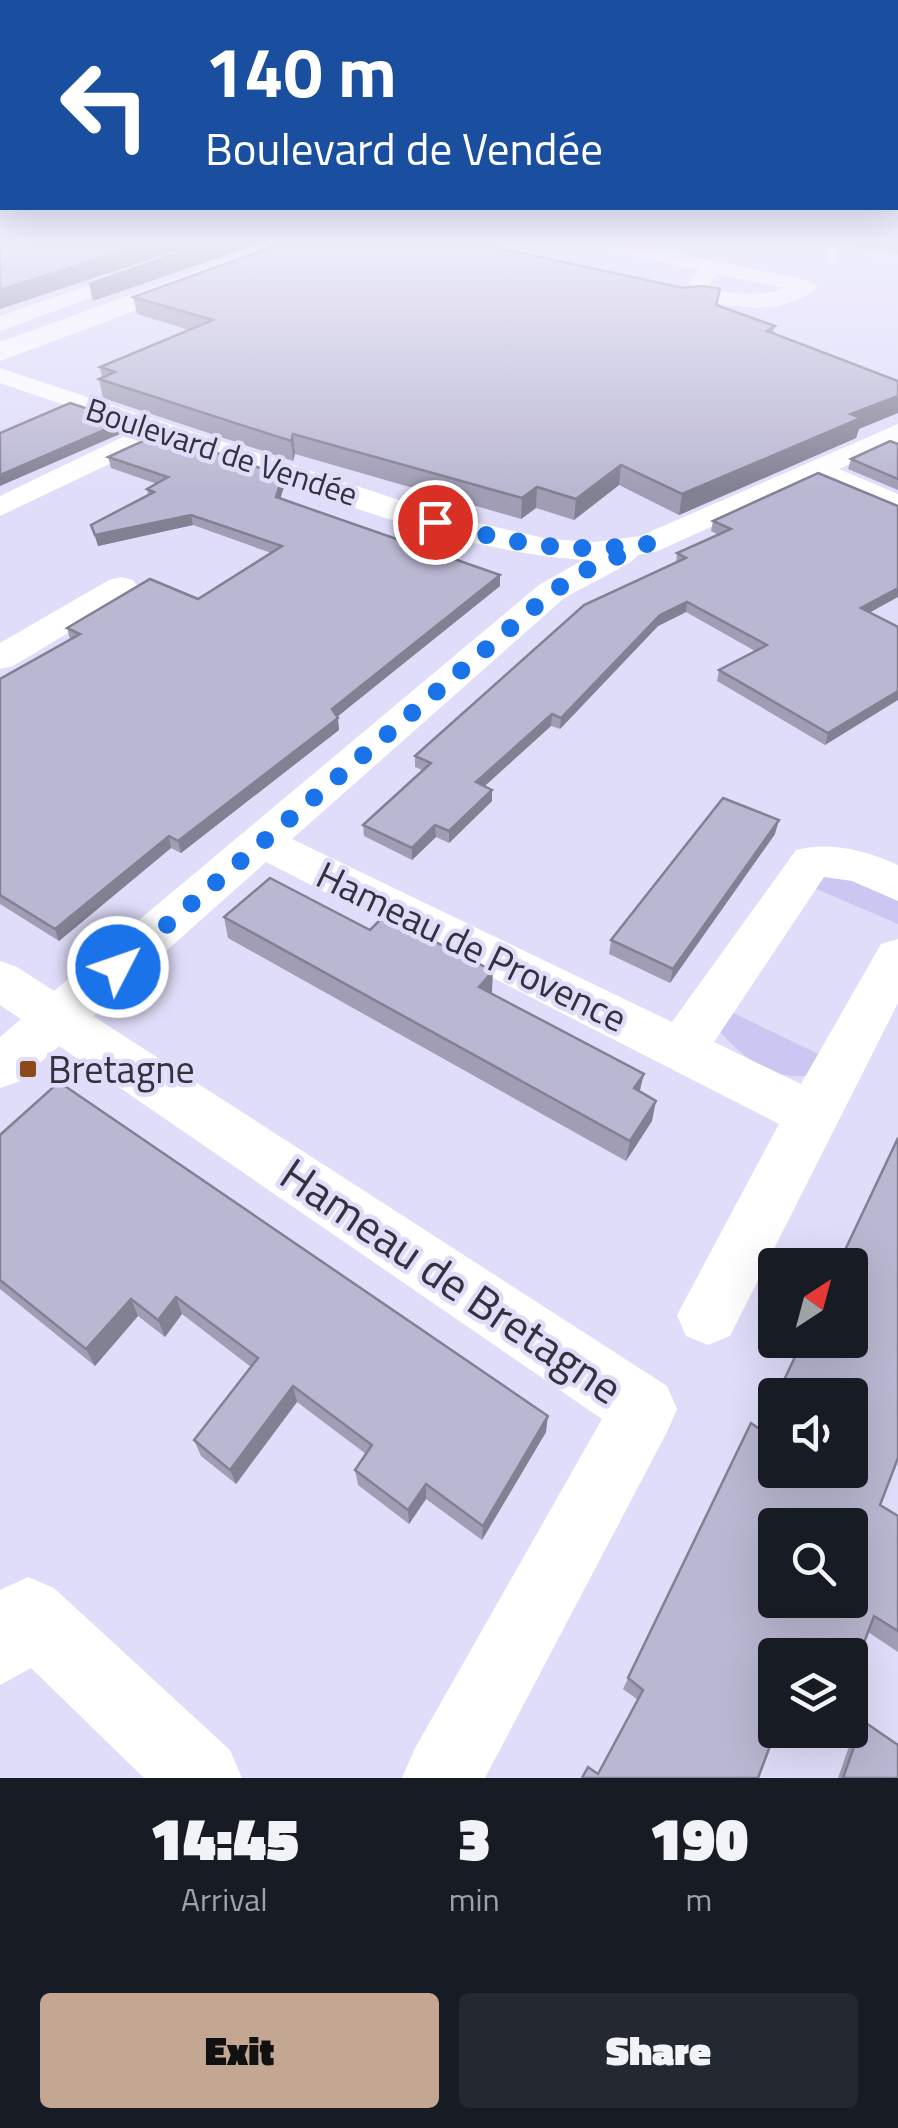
<!DOCTYPE html>
<html lang="en">
<head>
<meta charset="utf-8">
<style>
  :root { --surface:#171b24; --page:#242831; --text:#f1f3f6; --muted:#9ea1a6; --accent:#c4a793 }
  body { margin:0; font-family:"Titillium Web",sans-serif; background:var(--page); color:var(--text); height:100vh; display:flex; flex-direction:column; font-size:38px; white-space:nowrap }
  * { box-sizing:border-box; margin:0 }
  p { font-size:32px; color:var(--muted) }
  .icon { flex:none; width:55px; height:55px; fill:none; stroke:currentColor; stroke-width:2; stroke-linecap:round; stroke-linejoin:round }
  .map { position:relative; height:1778px; overflow:hidden }
  .sheet { display:flex; flex-direction:column; background:var(--surface); flex:1 }
  .sheet>* { flex:none }
  .guide { position:absolute; left:0px; top:0px; width:900px; height:210px; box-shadow:0 10px 40px #0002; background:#1a4fa0; color:#fff; overflow:hidden }
  .needle { width:65px; rotate:36deg }
  .fabs { position:absolute; left:758px; top:1248px; display:grid; gap:20px }
  .fabs a { display:grid; place-items:center; width:110px; height:110px; border-radius:10px; background:var(--surface); box-shadow:0 10px 40px #0002; font-size:50px }
  .pin { position:absolute; display:grid; place-items:center; width:85px; height:85px; color:#fff; margin:-42px; border:5px solid #fff; border-radius:50%; box-shadow:0 2px 10px #0007 }
  .me { position:absolute; width:110px; margin:-55px; rotate:49deg; stroke-linejoin:round; filter:drop-shadow(0 0 8px #0008) }
  .turn { display:flex; align-items:center; gap:35px; height:210px; padding:0 40px; font-size:45px }
  .turn .icon { width:130px; height:130px; stroke-width:2.5 }
  .turn b { display:block; font-size:70px; line-height:85px }
  .eta { display:flex; justify-content:space-evenly; align-items:center; height:170px; text-align:center }
  .eta b { font-size:60px; font-weight:800; line-height:70px }
  .button { display:flex; gap:20px; margin-top:auto; padding:20px 40px }
  .button a { flex:1; height:115px; border-radius:10px; background:var(--accent); color:#111; font-size:40px; font-weight:800; line-height:115px; text-align:center }
  .button a+a { background:var(--page); color:var(--text) }
  .map>svg:first-child { display:block }
  .green { fill:#ccc6f3 }
  .lines { fill:none; stroke-linecap:round; stroke-linejoin:round }
  .service { fill:#fff; fill-rule:evenodd }
  .minor { fill:#fff; fill-rule:evenodd }
  .tertiary { fill:#fff; fill-rule:evenodd }
  .wall { fill:#a09db5 }
  .shaded-wall { fill:#828093 }
  .building { fill:#bab7d2; stroke:#828093; stroke-width:2.5; fill-rule:evenodd }
  .route { stroke:#1a73e8; stroke-width:18; stroke-dasharray:0 32.4 }
  .poi-dot { fill:#8c4a1a; stroke:#e0ddfa; stroke-width:4 }
  .labels { text-anchor:middle; dominant-baseline:central; stroke-width:9; stroke-linejoin:round; paint-order:stroke }
  .far-street-label { font-size:32px; fill:#32313c; stroke:#e0ddfa }
  .street-label { font-size:38px; fill:#32313c; stroke:#e0ddfa }
  .poi-label { font-size:38px; fill:#32313c; stroke:#e0ddfa; text-anchor:start }
  .near-street-label { font-size:45px; fill:#32313c; stroke:#e0ddfa }
</style>
</head>
<body>
<div class="map">
<svg width="898" height="1778" viewBox="0 0 898 1778">
  <rect width="100%" height="100%" fill="#e0ddfa"/>
  <g class="green">
    <path d="M827,872L870,880L898,900V924L798,881Z"/>
    <path d="M713,1003L839,1064C787,1094 747,1064 713,1024Z"/>
  </g>
  <g class="lines">
    <path class="service" d="M824,240H834L836,263L827,261Z"/>
    <g class="minor">
      <path d="M221,240H250L0,331V316Z"/>
      <path d="M575,240H613L807,280L818,286C788,317 732,308 695,298L689,282L699,270L585,246ZM718,274L785,288C761,296 737,295 712,289L710,283Z"/>
      <path d="M0,368L444,515L548,539L595,542L640,536L898,424V442L839,469L898,494V514L816,479L658,551L638,555C631,565 579,589 563,599L292,839L672,1022L796,850C830,841 867,851 898,865V901L852,881L824,877L714,1042L801,1084L881,944L898,939V1003L730,1336L708,1345L686,1336L677,1315L779,1124L266,862L93,1016L667,1386L677,1409L667,1432L485,1778H402L414,1750L602,1419L59,1046L18,1082L0,1088V1037L21,1019L0,1005V961L17,967L54,991L539,585L583,560C445,551 293,484 162,439L0,516V496L137,430L0,383Z"/>
      <path d="M121,577L133,580L138,587L133,594L13,666L0,669V643L109,580Z"/>
      <path d="M28,1577L54,1588L230,1750L242,1778H144L31,1668L0,1685V1590Z"/>
    </g>
    <path class="tertiary" d="M282,240H316L312,245L0,361V342Z"/>
  </g>
  <g class="wall">
    <path d="M860,240H898V253L858,248Z"/>
    <path d="M133,297L717,306L775,326L773,334L859,429L856,438L679,515L619,485L574,520L536,508L521,519L295,454L293,461L103,398L99,379L102,378L100,367L189,330L137,314Z"/>
    <path d="M898,444V490L848,469L851,459Z"/>
    <path d="M108,457L283,476L284,487L280,499L500,586L337,717L339,730L181,853L171,848L59,941L0,904V679L70,639L67,628L198,599L271,553L193,525L98,546L91,525L148,495L147,489L157,484L111,468Z"/>
    <path d="M818,473L870,613L825,745L717,681L719,670L755,651L686,612L658,626L560,729L551,726L484,786L492,801L449,843L436,837L412,860L364,836L363,825L422,770L415,767V756L676,563L677,553L719,535L711,531L713,521Z"/>
    <path d="M775,834L670,983L609,954L611,940Z"/>
    <path d="M224,917L492,992L491,994L640,1092L652,1121L626,1161L228,938Z"/>
    <path d="M0,1135L546,1432L482,1540L426,1499L409,1524L358,1485L355,1470L366,1454L297,1402L236,1484L201,1456L194,1440L251,1367L182,1314L165,1337L138,1316L95,1366L0,1289Z"/>
    <path d="M898,1136V1458L880,1505L898,1516V1652L868,1632L859,1656L850,1664V1655H829L824,1652L598,1774L638,1700L623,1689L751,1423L760,1429Z"/>
    <path d="M863,1721L898,1778H838L856,1726Z"/>
  </g>
  <g class="shaded-wall">
    <path d="M157,240H209L0,309V290Z"/>
    <path d="M221,240H270L93,301L89,284Z"/>
    <path d="M898,396V413L859,429L856,438L679,515L682,494L851,414Z"/>
    <path d="M125,421L127,431L0,486V475Z"/>
    <path d="M293,434L295,454L293,461L291,441Z"/>
    <path d="M621,465L619,485L574,520L576,499Z"/>
    <path d="M283,476L284,487L277,508L276,497Z"/>
    <path d="M537,487L536,508L521,519L522,498Z"/>
    <path d="M191,515L193,525L98,546L95,535Z"/>
    <path d="M500,575V586L333,720L332,709Z"/>
    <path d="M898,588V597L858,619L861,608Z"/>
    <path d="M687,602L686,612L658,626L560,729L561,718L660,615Z"/>
    <path d="M898,691V700L825,745L828,733Z"/>
    <path d="M552,714L551,726L476,794V782Z"/>
    <path d="M338,718L339,730L181,853L178,841Z"/>
    <path d="M492,790V801L449,843V831Z"/>
    <path d="M779,820L775,834L670,983L673,969Z"/>
    <path d="M435,825L436,837L412,860V848Z"/>
    <path d="M169,836L171,848L59,941L55,929Z"/>
    <path d="M493,971L492,992L478,1008L479,987Z"/>
    <path d="M644,1074L639,1094L634,1088Z"/>
    <path d="M656,1101L652,1121L626,1161L630,1141Z"/>
    <path d="M176,1297L182,1314L165,1337L158,1320Z"/>
    <path d="M131,1299L138,1316L95,1366L86,1349Z"/>
    <path d="M293,1386L297,1402L236,1484L230,1470Z"/>
    <path d="M548,1416L546,1432L482,1540L483,1526Z"/>
    <path d="M426,1484V1499L409,1524L408,1510Z"/>
    <path d="M836,1641L824,1652L819,1655H809Z"/>
  </g>
  <g class="building">
    <path d="M0,240H157L0,290Z"/>
    <path d="M214,240H221L89,284Z"/>
    <path d="M291,240H462L683,288L702,286L720,289L716,305L775,326L767,331L898,381V396L851,414L861,418L682,494L621,465L576,499L537,487L522,498L293,434L291,441L99,379L115,372L100,367L213,320L133,297Z"/>
    <path d="M70,403L125,421L0,475V433Z"/>
    <path d="M160,433L283,476L276,497L500,575L332,709L338,718L178,841L169,836L55,929L0,895V679L80,634L67,628L150,579L198,599L282,546L191,515L95,535L91,525L154,492L147,489L168,477L108,457Z"/>
    <path d="M890,441L898,444V479L851,459Z"/>
    <path d="M818,473L898,506V588L861,608L898,627V691L828,733L719,670L767,645L687,602L660,615L561,718L552,714L476,782L492,790L449,831L435,825L412,848L363,825L431,763L415,756L584,605L686,558L677,553L731,529L713,521Z"/>
    <path d="M723,798L779,820L673,969L611,940Z"/>
    <path d="M270,878L370,930L384,916L493,971L479,987L644,1074L634,1088L656,1101L630,1141L224,917Z"/>
    <path d="M59,1082L548,1416L483,1526L426,1484L408,1510L355,1470L372,1445L293,1386L230,1470L194,1440L258,1358L176,1297L158,1320L131,1299L86,1349L0,1280V1135Z"/>
    <path d="M898,1138V1458L880,1505L898,1516V1631L874,1616L859,1656L836,1641L809,1655H775V1730H776L758,1778H582L588,1767L598,1774L643,1690L628,1678L751,1423L761,1430L775,1400V1470H850V1395H777L803,1340H850V1265H838ZM775,1525H850V1600H775Z"/>
    <path d="M863,1721L898,1745V1778H843Z"/>
  </g>
  <linearGradient id="sky" x2="0" y2="1"><stop stop-color="#8facea"/><stop offset="0.49" stop-color="#f1f0fd"/><stop offset="1" stop-color="#f1f0fd" stop-opacity="0"/></linearGradient>
  <rect width="898" height="489" fill="url(#sky)"/>
  <g class="lines">
    <path class="route" d="M118,967L552,592L584,571L647,544C565,555 514,543 435,522"/>
  </g>
  <rect class="poi-dot" x="18" y="1059" width="20" height="20" rx="5"/>
  <g class="labels">
    <g class="far-street-label">
      <text transform="translate(222 451) rotate(18)">Boulevard de Vendée</text>
    </g>
    <g class="street-label">
      <text transform="translate(472 946) rotate(26)">Hameau de Provence</text>
    </g>
    <g class="poi-label">
      <text x="48" y="1069">Bretagne</text>
    </g>
    <g class="near-street-label">
      <text transform="translate(452 1280) rotate(34)">Hameau de Bretagne</text>
    </g>
  </g>
</svg>
<div class="fabs">
<a><svg class="needle" viewBox="-14 -14 28 28"><path d="M0-13l5 13h-10z" fill="#e53935"/><path d="M0 13l5-13h-10z" fill="#9ea1a6"/></svg></a>
<a><svg class="icon" aria-label="sound" viewBox="0 0 24 24"><path d="M4 9h4l5-4v14l-5-4H4zM17 9q2 3 0 6"/></svg></a>
<a><svg class="icon" aria-label="search" viewBox="0 0 24 24"><circle cx="10" cy="10" r="6"/><path d="M15 15l6 6"/></svg></a>
<a><svg class="icon" aria-label="layers" viewBox="0 0 24 24"><path d="M12 4l9 5-9 5-9-5zM3 14l9 5 9-5"/></svg></a>
</div>
<div class="pin" style="left:435px;top:522px;background:#d93025"><svg class="icon" aria-label="arrive" viewBox="0 0 24 24"><path d="M6 21V4h12l-3 4 3 4H6"/></svg></div>
<svg class="me" style="left:118px;top:967px" viewBox="-20 -20 40 40"><circle r="17" fill="#1a73e8" stroke="#fff" stroke-width="3"/><path d="M0-11L8 9 0 5-8 9z" fill="#fff"/></svg>
<div class="guide">
<div class="turn"><svg class="icon" aria-label="left" viewBox="0 0 24 24"><path d="M17 20v-9H6M10 6l-5 5 5 5"/></svg><div><b>140 m</b>Boulevard de Vendée</div></div>
</div>
</div>
<section class="sheet">
<div class="eta">
<div><b>14:45</b><p>Arrival</p></div>
<div><b>3</b><p>min</p></div>
<div><b>190</b><p>m</p></div>
</div>
<div class="button"><a>Exit</a><a>Share</a></div>
</section>
</body>
</html>
